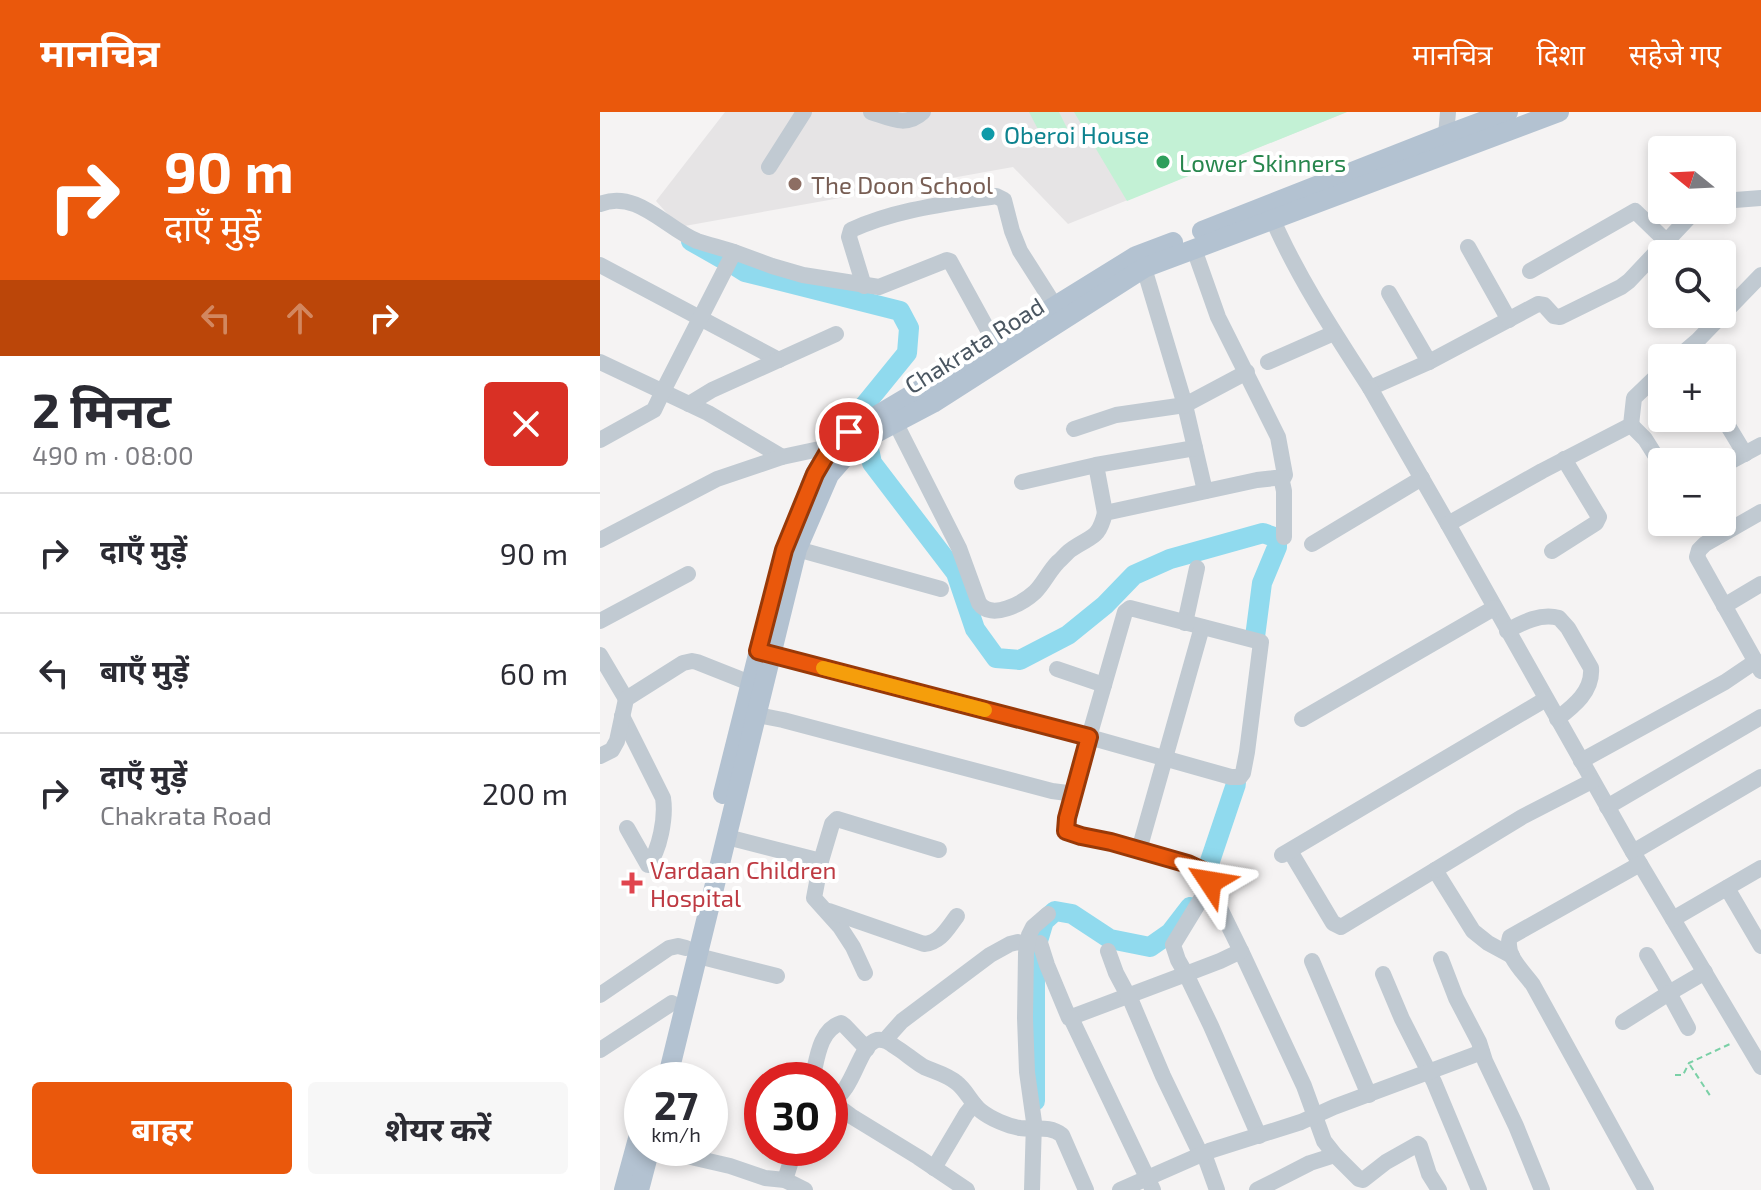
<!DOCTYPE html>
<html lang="hi">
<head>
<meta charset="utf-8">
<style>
  :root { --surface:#fff; --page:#f7f7f7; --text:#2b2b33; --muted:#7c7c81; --line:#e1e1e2; --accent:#ea580c }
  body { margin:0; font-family:"Exo 2","Noto Sans Devanagari",sans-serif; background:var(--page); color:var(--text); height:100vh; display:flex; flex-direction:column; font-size:30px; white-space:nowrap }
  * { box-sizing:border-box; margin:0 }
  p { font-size:26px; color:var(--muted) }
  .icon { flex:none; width:44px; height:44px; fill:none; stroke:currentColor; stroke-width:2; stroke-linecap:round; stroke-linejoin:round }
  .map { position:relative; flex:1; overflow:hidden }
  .drawer { display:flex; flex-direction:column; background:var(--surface); width:600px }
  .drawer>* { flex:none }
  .top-card { background:#ea580c; color:#fff; overflow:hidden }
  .needle { width:52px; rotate:288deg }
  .controls { position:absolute; left:1048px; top:24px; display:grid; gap:16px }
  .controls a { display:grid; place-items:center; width:88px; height:88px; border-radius:8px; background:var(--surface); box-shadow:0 4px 12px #0003; font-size:40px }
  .speed { position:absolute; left:24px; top:950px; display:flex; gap:16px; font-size:40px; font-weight:700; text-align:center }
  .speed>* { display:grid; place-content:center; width:104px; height:104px; border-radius:50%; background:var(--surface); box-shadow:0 4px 12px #0003; line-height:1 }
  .speed small { font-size:20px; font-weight:400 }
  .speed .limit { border:12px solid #d22; background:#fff; color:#111 }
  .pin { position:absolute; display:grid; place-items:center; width:68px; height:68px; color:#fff; margin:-34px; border:4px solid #fff; border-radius:50%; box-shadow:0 2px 8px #0007 }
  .me { position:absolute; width:88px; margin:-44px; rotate:303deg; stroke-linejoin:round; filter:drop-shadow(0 0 6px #0008) }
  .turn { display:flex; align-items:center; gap:28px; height:168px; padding:0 32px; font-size:36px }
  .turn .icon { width:104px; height:104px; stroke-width:2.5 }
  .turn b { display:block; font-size:56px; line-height:68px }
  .lanes { display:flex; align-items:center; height:76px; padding:0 32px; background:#0003; justify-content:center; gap:40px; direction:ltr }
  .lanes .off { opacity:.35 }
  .round { display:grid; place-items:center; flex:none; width:84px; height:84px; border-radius:8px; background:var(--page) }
  .headline { display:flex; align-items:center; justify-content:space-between; height:136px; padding:0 32px }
  h1 { font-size:48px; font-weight:700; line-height:60px }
  .cta { display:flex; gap:16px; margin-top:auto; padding:16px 32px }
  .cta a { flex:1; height:92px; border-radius:8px; background:var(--accent); color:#fff; font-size:32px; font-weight:700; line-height:92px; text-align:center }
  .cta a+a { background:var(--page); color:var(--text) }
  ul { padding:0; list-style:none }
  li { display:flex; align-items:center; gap:24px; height:120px; padding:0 32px; border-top:2px solid var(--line) }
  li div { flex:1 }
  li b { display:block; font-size:30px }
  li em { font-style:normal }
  header { display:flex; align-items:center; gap:48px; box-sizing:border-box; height:112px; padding:0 40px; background:var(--accent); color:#fff }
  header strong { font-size:38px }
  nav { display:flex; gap:44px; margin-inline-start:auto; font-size:28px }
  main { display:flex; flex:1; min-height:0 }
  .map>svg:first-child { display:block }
  .education { fill:#e6e4e5 }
  .green { fill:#c3f1d5 }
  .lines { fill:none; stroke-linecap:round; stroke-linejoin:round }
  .river { stroke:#90daee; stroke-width:20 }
  .path { stroke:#7ad0a6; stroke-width:2; stroke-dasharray:6 4; stroke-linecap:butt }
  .minor { stroke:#c1cad2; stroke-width:16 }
  .major { stroke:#b3c2d1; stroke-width:20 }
  .route-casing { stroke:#983908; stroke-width:20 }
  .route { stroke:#ea580c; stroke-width:14 }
  .slow { stroke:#f59e0b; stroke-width:14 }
  .culture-dot { fill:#0f9aa8; stroke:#fff; stroke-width:3 }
  .leisure-dot { fill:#2e9e5b; stroke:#fff; stroke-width:3 }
  .education-dot { fill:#8d6e63; stroke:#fff; stroke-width:3 }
  .health-dot { fill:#e0444e; stroke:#fff; stroke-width:3 }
  .labels { text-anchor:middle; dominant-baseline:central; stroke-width:8; stroke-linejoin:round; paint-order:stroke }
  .culture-label { font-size:24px; fill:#0d838f; stroke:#fff; text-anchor:start }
  .leisure-label { font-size:24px; fill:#27864d; stroke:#fff; text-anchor:start }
  .education-label { font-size:24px; fill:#785e54; stroke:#fff; text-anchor:start }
  .street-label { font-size:24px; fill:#4a5661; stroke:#fff }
  .health-label { font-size:24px; fill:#be3a42; stroke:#fff; text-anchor:start }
</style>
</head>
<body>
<header>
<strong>मानचित्र</strong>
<nav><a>मानचित्र</a><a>दिशा</a><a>सहेजे गए</a></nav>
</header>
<main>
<section class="drawer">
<div class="top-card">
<div class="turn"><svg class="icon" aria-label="right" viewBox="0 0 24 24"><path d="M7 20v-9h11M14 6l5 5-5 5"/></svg><div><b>90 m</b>दाएँ मुड़ें</div></div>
<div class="lanes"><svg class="icon off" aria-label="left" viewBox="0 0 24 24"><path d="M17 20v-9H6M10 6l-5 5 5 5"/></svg><svg class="icon off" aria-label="ahead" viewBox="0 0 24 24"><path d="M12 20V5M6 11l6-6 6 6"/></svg><svg class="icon" aria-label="right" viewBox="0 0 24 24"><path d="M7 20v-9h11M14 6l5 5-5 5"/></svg></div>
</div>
<div class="headline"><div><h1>2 मिनट</h1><p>490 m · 08:00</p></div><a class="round" style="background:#d93025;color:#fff"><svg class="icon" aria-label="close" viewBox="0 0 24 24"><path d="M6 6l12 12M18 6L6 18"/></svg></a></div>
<ul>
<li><svg class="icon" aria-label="right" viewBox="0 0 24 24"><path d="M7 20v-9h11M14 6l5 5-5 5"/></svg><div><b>दाएँ मुड़ें</b></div><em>90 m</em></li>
<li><svg class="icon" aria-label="left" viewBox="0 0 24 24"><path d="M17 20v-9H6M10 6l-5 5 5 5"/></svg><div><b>बाएँ मुड़ें</b></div><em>60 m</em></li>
<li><svg class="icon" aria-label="right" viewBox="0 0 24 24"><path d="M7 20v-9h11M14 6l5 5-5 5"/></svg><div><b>दाएँ मुड़ें</b><p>Chakrata Road</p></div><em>200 m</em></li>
</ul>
<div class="cta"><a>बाहर</a><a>शेयर करें</a></div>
</section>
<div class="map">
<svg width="1161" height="1078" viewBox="0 0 1161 1078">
  <rect width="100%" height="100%" fill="#f5f3f3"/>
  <path class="education" d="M125,0H747L468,112L413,55L79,115L56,89Z"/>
  <g class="green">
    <path d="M429,0H459L468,18L461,32L443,27Z"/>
    <path d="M474,0H747L527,89Z"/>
  </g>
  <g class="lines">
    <g class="river">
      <path d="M91,129L121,146"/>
      <path d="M137,155L145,160L300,199L309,216L307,241L259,300L260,306"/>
      <path d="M269,337L272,351L356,461L375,517L396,546L420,548L468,523L505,493L534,463L570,447L663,421L677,426V435L662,471L655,525"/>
      <path d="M607,758L636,672"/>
      <path d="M435,989V839L444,809L455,799L472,802L510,827L550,835L570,821L590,795"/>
    </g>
    <g class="path">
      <path d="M1090,953L1111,985"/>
      <path d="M1075,963H1083L1089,951L1130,932"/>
    </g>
    <g class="minor">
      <path d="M271,0C290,6 306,16 323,0"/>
      <path d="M846,23L848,0"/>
      <path d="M169,55L204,0"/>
      <path d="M1122,89L1161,86"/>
      <path d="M0,92C36,77 66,116 97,129C109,133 122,136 134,140"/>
      <path d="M669,99C695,161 733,219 770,276L829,250L938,192L944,193L954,204L960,205L1021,175L1029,169L1096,98"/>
      <path d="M868,135L909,208"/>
      <path d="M0,153L179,248"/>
      <path d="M544,156L585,293L605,379"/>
      <path d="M930,159L1035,99L1067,130"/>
      <path d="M264,174L249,125L251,118C297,97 346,92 396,84L404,88L412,119L420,139L455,194"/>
      <path d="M789,181L829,250"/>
      <path d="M1077,246L1098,228L1161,163"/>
      <path d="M0,250L108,301L182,345"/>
      <path d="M668,250L734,221"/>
      <path d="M770,276L848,412L942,359L1031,313L1034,286L1062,259"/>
      <path d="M89,292L112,278L236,222"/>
      <path d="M290,300L359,436L379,491C391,509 423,491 435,480C444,471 449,459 458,450C463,446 467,440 472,437C492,423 498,428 505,401L657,368L684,365L685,363L678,325L618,205L594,137"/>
      <path d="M1122,304L1145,342"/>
      <path d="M1031,313L1045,327L1062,354"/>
      <path d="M474,317L516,303L585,293L647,260"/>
      <path d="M0,328L54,298L63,279L134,140L172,154L203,163L279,175L347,148L350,149L395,231"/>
      <path d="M1122,354L1161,333"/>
      <path d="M681,365L684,379V425"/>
      <path d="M422,370L496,353"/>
      <path d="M1161,400L1105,432L1099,438L1097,445L1161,559"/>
      <path d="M505,401L496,353L595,336"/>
      <path d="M848,412L1033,740L1161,955"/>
      <path d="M0,428L117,367L182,345L238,333"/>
      <path d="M712,432L822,366"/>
      <path d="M197,437L341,477"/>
      <path d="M952,439L996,411L999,405L964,347"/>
      <path d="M1124,494L1161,472"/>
      <path d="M0,509L88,462"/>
      <path d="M585,511L597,456"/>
      <path d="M907,519C923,510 941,501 959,506L968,516L991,556C993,579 974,594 957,607"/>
      <path d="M159,540L489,625L631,665H640L643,661L647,640L661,530L530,496L525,500L489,625L465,717L468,720L481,724L511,730L588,752L599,756L609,767V774L573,833L578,848L586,862L620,849L641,839L704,974L724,1029L735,1043L759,1067L763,1068L786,1050L818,1032L820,1034L829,1062L839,1078"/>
      <path d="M0,543L26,587"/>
      <path d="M457,557L504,573"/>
      <path d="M157,603L183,608L452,679L475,682"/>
      <path d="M22,604L63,686C66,705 60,738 48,753L27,716"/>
      <path d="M702,607L894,496"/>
      <path d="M0,644L12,638L17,629L26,587L83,551L92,549L97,550L150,571"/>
      <path d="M981,649L1125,570L1156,549"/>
      <path d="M1007,695L1161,605"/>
      <path d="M127,725L221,749L214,786L240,815L253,835L265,861"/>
      <path d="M539,738L602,515"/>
      <path d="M690,739L733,811L741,815L835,758L873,819L888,831L912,844"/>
      <path d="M1033,740L1161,665"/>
      <path d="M682,743L946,587"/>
      <path d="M221,749L232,712L237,707L339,738"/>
      <path d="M1040,752L910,825C904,843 923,859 933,873L1046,1078"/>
      <path d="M835,758L922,705L992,669"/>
      <path d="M609,774L641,839"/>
      <path d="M1127,776L1161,834"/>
      <path d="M229,799L324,832C341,830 347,817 357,804"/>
      <path d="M1073,807L1161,756"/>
      <path d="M440,831L447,853L469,906L586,862L611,914L659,1024"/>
      <path d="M508,839L516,861L532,891L563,964L601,1043"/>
      <path d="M1047,843L1069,881L1105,860"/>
      <path d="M98,844L177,864"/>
      <path d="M841,847L856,886L879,930L885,949L916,1014L942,1078"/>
      <path d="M712,849L769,983"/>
      <path d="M783,862L802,907L834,970L879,1078"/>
      <path d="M0,883L69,836L78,834L86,836"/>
      <path d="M471,906L553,1078"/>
      <path d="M1023,910L1069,881L1088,916"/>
      <path d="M285,928L302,909L390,843L410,832L418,830L427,833"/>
      <path d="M0,938L72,891"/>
      <path d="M212,968C217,948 219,918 241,911L245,914L267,937"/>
      <path d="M230,990C255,979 258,933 277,928C284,927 289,930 294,934C304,940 314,949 324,955C336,960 348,963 357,971C367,979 371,991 381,999C391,1007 408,1014 420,1016C436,1018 449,1013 462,1023L486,1078"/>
      <path d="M232,990L251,1004L318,1045L367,1078"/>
      <path d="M52,1036L130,1054L165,1066L185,1068L205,1078"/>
      <path d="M604,1042L617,1078"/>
      <path d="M334,1056L366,1002L374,992"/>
      <path d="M185,1068L195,1036"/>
      <path d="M432,1078L434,1010L427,960L425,906L426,841L429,823L433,815L448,802"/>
      <path d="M520,1078L609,1039L701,1010L734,995L882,940"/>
      <path d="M657,1078L710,1051L735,1043"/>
    </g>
    <g class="major">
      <path d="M602,119L846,23L908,0"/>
      <path d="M210,374L215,362L232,333L249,320L323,276L536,144L573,130"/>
      <path d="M123,682L170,495"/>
      <path d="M67,968L197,437L229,363L257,331L333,291L544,156L959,0"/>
      <path d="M24,1078L42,1012"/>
      <path d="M39,1078L50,1036"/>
    </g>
  </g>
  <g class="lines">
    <g class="route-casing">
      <path id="route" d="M249,320L232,333L215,362L184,438L158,539L489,625L467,706L466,719L481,724L511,730L588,752L603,759L609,767L610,770"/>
    </g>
    <use href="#route" class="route"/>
    <path class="slow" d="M223,556L385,598"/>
  </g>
  <circle class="culture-dot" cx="388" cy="22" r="8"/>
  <circle class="leisure-dot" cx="563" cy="50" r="8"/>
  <circle class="education-dot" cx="195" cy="72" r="8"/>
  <path class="health-dot" d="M28 759h8v8h8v8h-8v8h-8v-8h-8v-8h8z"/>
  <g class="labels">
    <g class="culture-label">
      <text x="404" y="22">Oberoi House</text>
    </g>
    <g class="leisure-label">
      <text x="579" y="50">Lower Skinners</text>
    </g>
    <g class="education-label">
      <text x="211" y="72">The Doon School</text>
    </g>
    <g class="street-label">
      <text transform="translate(374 233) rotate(-32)">Chakrata Road</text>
    </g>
    <g class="health-label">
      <text x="50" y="757">Vardaan Children<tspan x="50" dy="28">Hospital</tspan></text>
    </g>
  </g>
</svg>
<div class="controls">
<a><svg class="needle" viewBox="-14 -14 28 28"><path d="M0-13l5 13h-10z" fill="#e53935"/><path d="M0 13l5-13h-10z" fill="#7c7c81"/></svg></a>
<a><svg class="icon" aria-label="search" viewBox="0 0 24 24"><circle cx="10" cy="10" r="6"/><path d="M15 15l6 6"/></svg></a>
<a>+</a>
<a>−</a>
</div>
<div class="speed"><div>27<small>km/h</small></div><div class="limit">30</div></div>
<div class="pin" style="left:249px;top:320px;background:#d93025"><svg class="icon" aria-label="arrive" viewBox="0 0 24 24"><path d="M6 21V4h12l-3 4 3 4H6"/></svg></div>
<svg class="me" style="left:610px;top:770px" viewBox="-20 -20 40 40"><path d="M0-17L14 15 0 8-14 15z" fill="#ea580c" stroke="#fff" stroke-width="4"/></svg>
</div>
</main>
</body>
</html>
